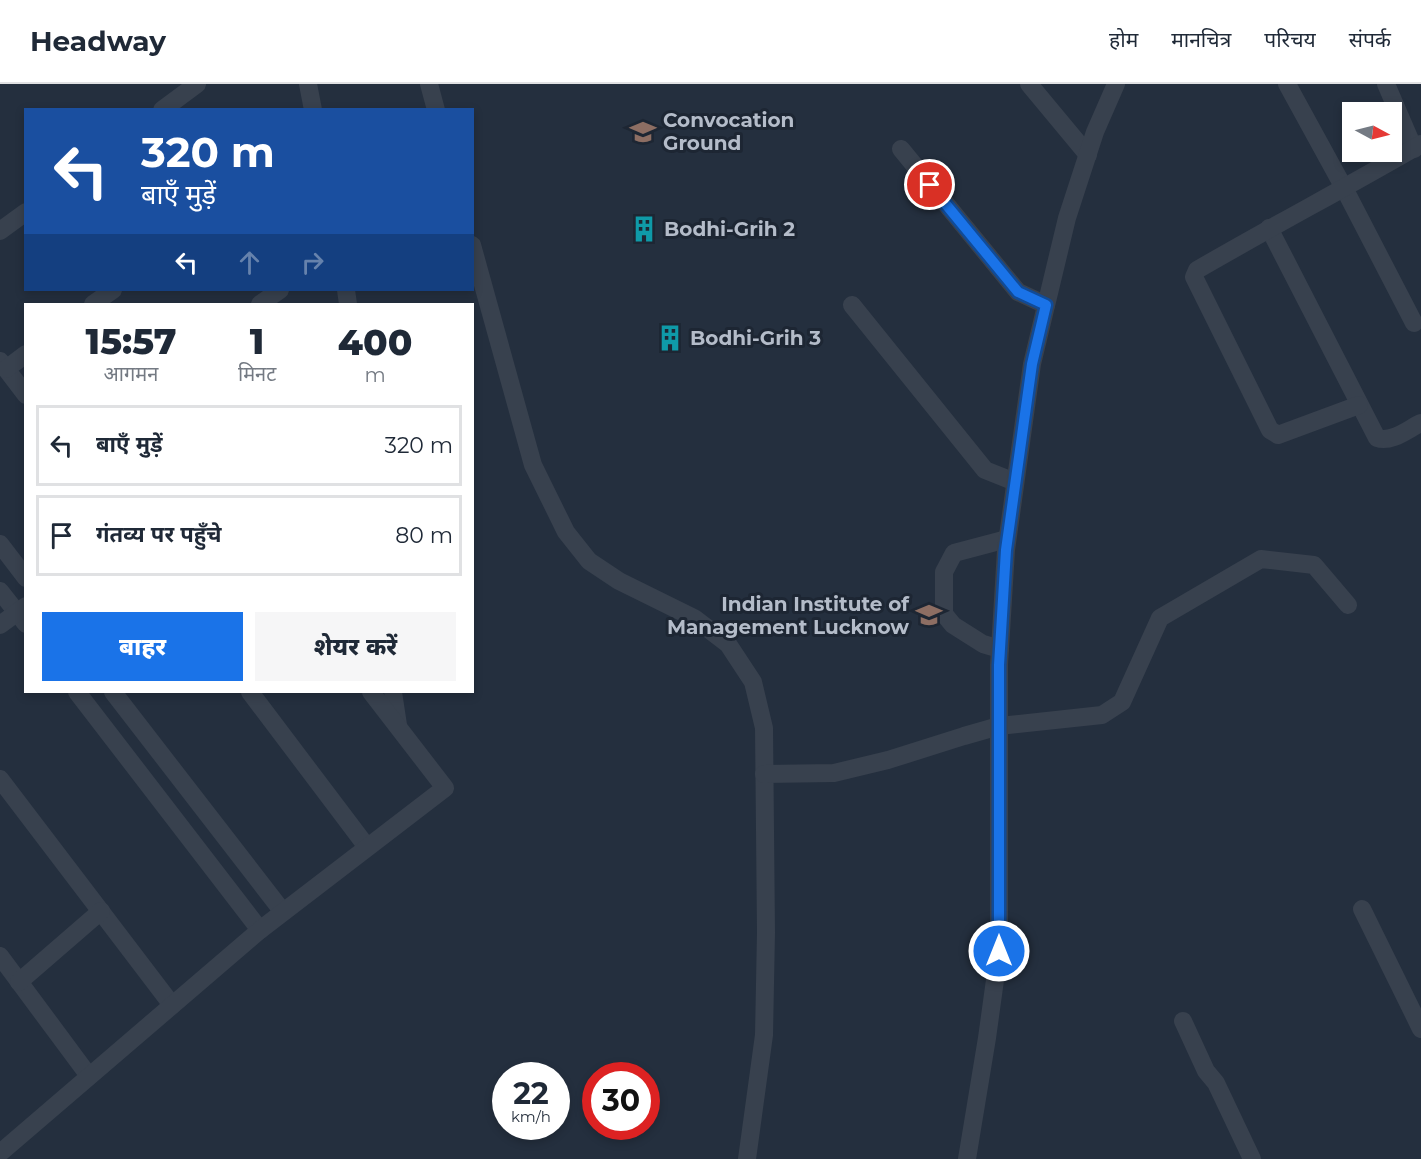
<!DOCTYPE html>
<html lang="hi">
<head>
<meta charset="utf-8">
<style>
  :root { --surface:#fff; --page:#f6f6f7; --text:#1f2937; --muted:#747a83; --line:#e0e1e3; --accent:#1a73e8 }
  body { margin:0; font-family:Montserrat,"Noto Sans Devanagari",sans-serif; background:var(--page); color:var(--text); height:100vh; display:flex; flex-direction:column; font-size:22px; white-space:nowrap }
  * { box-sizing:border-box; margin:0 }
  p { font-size:20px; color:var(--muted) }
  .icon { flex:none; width:33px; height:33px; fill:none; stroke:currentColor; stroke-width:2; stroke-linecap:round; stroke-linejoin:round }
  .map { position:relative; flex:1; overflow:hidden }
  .sheet { position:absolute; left:24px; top:219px; width:450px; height:390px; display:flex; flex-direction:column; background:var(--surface); border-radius:0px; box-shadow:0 3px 9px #0003 }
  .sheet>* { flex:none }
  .hud { position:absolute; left:24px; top:24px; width:450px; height:183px; border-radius:0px; box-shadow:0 3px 9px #0003; background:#1a4fa0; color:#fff; overflow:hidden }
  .needle { width:39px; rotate:97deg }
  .controls { position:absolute; left:1342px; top:18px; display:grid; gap:12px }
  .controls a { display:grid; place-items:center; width:60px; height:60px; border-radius:0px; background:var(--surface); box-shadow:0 3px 9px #0003; font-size:30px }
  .speed { position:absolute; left:492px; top:978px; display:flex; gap:12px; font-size:30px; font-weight:700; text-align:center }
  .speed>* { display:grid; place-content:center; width:78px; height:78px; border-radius:50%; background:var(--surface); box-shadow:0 3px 9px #0003; line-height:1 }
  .speed small { font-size:15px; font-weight:400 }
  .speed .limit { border:9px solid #d22; background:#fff; color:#111 }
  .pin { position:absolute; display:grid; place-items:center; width:51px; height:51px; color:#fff; margin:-26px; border:3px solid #fff; border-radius:50%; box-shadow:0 2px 6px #0007 }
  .me { position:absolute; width:66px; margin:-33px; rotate:0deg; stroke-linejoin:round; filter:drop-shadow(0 0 4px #0008) }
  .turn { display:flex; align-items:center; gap:21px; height:126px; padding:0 18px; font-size:27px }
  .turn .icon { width:78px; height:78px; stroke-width:2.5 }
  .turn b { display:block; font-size:42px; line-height:51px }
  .lanes { display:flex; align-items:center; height:57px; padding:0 18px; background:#0003; justify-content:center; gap:30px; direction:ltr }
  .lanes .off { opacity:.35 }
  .eta { display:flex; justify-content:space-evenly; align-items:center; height:102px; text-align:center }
  .eta b { font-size:36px; font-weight:800; line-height:42px }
  .primary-button { display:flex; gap:12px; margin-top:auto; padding:12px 18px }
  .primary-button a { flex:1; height:69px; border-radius:0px; background:var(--accent); color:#fff; font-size:24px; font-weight:800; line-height:69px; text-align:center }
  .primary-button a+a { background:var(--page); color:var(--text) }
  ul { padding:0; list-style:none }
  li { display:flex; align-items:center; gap:18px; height:81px; margin:0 12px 9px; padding:0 6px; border:3px solid var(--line); border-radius:0px }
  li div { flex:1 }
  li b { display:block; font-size:22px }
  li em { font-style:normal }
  header { display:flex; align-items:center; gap:36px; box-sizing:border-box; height:84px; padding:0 30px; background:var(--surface); border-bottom:2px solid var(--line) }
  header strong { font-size:28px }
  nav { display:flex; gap:33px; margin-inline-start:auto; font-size:21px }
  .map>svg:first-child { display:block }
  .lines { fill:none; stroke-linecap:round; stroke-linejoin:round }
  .minor { stroke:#38414e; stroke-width:18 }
  .route-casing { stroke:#114b97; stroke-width:15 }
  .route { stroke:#1a73e8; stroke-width:10 }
  .labels { text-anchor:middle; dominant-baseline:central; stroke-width:6; stroke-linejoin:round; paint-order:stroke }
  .poi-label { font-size:20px; font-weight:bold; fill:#b4bcc9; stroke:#1d2633; text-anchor:start }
</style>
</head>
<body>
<header>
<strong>Headway</strong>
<nav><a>होम</a><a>मानचित्र</a><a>परिचय</a><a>संपर्क</a></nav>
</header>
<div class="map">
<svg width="1421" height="1075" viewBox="0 0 1421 1075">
  <rect width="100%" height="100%" fill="#242f3e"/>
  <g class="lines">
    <g class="minor">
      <path d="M308,0L313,26"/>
      <path d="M429,0L436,26"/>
      <path d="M1029,0L1088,71"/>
      <path d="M1287,0L1344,104L1414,239"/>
      <path d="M1386,0L1414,65"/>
      <path d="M162,26L197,0"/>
      <path d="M901,65L1018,208L1046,221"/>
      <path d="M1269,144L1377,354C1392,359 1408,345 1421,339"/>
      <path d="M0,147L26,128"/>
      <path d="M472,161L533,381L566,448L589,477L619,497L694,534L728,560L753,598L764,644L766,848L764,951L747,1075"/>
      <path d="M346,206L348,220"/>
      <path d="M93,220L113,206"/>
      <path d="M260,220L280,206"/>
      <path d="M852,221L985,386L1015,398"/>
      <path d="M0,277L26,311"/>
      <path d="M6,285L26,270"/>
      <path d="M1359,321L1278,351L1270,346L1194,193L1197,186C1271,143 1347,103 1421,60"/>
      <path d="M0,460L26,494"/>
      <path d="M0,507L26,540"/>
      <path d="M0,541L26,522"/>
      <path d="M1000,565L983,560L953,541L944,530V488L954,469L1007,455"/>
      <path d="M77,608L260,846"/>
      <path d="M113,608L283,828"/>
      <path d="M250,608L367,763"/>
      <path d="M393,608L398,641"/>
      <path d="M764,690L834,689L888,676L964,652L999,642L1102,631L1122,618L1160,534L1261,475L1314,481L1348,521"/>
      <path d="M0,695L172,921"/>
      <path d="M1362,825L1421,945"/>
      <path d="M0,872L89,992"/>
      <path d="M19,898L101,827"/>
      <path d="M1183,937L1206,987L1216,999L1252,1075"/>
      <path d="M0,1069L260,846L445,704L371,608"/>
      <path d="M967,1075L987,954L999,867V581L1006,466L1032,280L1067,134L1095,48L1116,0"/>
    </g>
  </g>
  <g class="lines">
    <g class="route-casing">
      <path id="route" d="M930,101L1018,208L1046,221L1032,280L1006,466L999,581V867"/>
    </g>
    <use href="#route" class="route"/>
  </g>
  <defs>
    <g id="university-bare" transform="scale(2.07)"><path d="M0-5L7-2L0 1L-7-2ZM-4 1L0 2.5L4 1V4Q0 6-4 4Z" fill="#8d6e63" stroke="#1d2633" stroke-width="2.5" paint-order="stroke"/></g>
    <g id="building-bare" transform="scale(2.07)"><path d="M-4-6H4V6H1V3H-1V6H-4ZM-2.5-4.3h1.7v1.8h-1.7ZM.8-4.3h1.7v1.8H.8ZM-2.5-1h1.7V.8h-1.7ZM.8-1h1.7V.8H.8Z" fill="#0f9aa8" stroke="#1d2633" stroke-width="2.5" paint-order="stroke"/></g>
  </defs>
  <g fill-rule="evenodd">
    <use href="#university-bare" x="643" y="48"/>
    <use href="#building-bare" x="644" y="145"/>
    <use href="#building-bare" x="670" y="254"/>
    <use href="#university-bare" x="929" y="531"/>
  </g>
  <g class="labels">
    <g class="poi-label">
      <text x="663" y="36">Convocation<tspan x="663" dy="23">Ground</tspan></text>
      <text x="664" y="145">Bodhi-Grih 2</text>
      <text x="690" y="254">Bodhi-Grih 3</text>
      <text x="909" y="520" text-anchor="end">Indian Institute of<tspan x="909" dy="23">Management Lucknow</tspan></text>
    </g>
  </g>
</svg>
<div class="controls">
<a><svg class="needle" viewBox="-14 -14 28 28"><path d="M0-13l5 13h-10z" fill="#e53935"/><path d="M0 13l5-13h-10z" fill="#747a83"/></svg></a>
</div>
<div class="speed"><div>22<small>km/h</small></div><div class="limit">30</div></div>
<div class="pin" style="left:930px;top:101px;background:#d93025"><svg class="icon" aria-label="arrive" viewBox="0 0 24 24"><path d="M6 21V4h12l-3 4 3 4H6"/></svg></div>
<svg class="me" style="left:999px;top:867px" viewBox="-20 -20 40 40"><circle r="17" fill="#1a73e8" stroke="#fff" stroke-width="3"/><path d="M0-11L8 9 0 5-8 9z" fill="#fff"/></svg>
<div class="hud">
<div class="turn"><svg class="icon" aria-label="left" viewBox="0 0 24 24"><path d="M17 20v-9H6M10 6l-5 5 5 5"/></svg><div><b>320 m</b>बाएँ मुड़ें</div></div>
<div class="lanes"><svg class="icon" aria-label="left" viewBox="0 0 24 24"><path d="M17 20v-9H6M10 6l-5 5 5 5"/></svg><svg class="icon off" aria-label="ahead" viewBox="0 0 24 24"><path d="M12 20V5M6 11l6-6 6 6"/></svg><svg class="icon off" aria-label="right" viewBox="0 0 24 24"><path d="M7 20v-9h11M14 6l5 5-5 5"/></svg></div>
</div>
<section class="sheet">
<div class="eta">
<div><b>15:57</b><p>आगमन</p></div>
<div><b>1</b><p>मिनट</p></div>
<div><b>400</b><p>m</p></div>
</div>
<ul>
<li><svg class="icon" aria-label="left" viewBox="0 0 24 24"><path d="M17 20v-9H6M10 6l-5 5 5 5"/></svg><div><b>बाएँ मुड़ें</b></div><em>320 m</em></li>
<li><svg class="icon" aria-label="arrive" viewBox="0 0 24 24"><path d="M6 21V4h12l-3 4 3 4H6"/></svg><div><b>गंतव्य पर पहुँचे</b></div><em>80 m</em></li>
</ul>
<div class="primary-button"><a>बाहर</a><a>शेयर करें</a></div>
</section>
</div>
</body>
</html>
